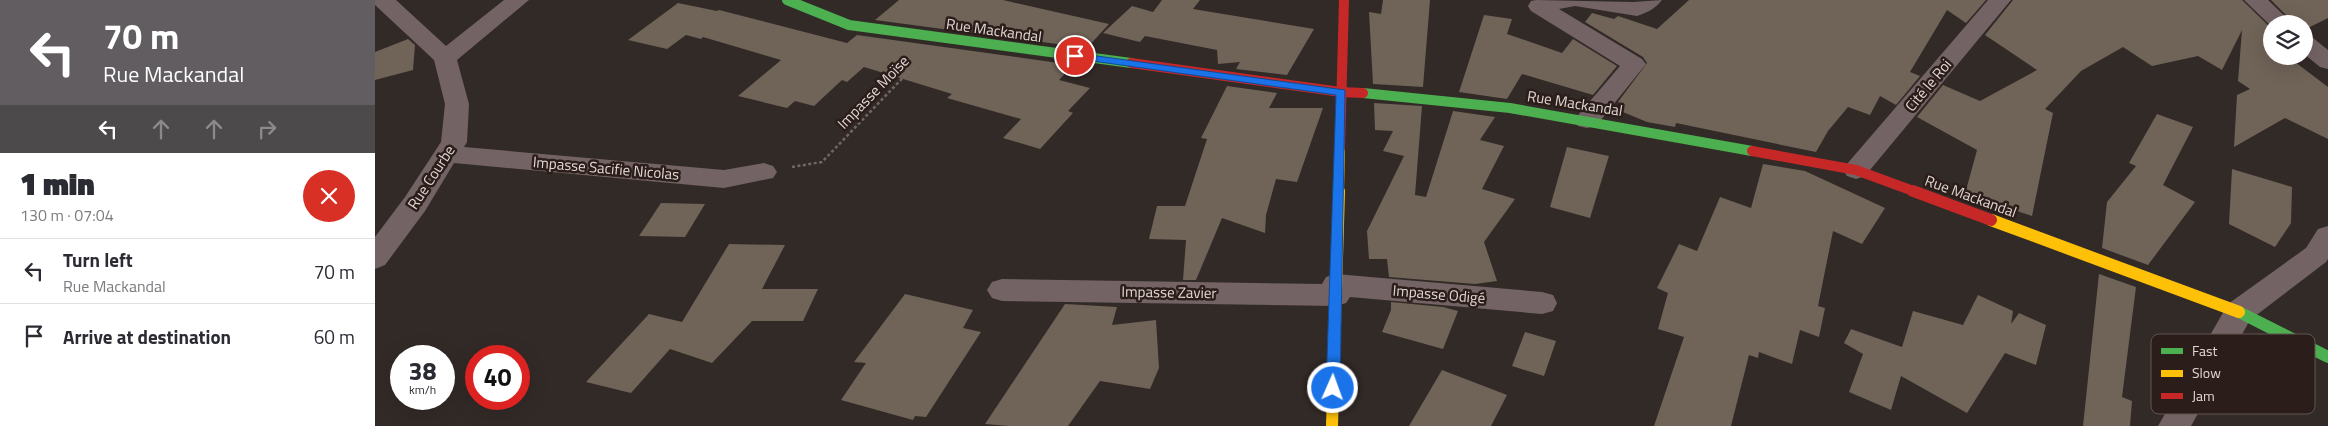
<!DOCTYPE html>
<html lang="en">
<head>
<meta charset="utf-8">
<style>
  :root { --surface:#fff; --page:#f2f2f3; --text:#2b2b33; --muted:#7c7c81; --line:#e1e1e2 }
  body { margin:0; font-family:"Titillium Web",sans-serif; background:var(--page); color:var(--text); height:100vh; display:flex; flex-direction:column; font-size:19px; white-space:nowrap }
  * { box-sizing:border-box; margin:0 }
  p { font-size:16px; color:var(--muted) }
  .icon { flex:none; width:28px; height:28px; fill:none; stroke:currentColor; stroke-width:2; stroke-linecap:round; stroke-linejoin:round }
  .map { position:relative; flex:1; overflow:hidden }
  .drawer { display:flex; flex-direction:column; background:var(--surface); width:375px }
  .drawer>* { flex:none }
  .banner { background:#615d60; color:#fff; overflow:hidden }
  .controls { position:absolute; left:1888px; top:15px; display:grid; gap:10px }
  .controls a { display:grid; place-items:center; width:50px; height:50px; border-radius:50%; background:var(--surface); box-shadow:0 5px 20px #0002; font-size:25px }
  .speed { position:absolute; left:15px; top:345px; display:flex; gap:10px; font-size:25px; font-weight:700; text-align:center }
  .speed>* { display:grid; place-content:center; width:65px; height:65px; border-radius:50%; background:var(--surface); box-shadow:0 5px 20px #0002; line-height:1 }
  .speed small { font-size:12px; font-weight:400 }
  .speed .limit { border:8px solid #d22; background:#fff; color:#111 }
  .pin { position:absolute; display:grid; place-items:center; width:42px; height:42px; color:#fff; margin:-21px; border:2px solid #fff; border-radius:50%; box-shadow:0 1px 5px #0007 }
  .me { position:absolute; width:55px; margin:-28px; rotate:2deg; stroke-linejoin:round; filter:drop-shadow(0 0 4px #0008) }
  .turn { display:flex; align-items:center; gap:18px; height:105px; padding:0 20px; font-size:22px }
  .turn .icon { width:65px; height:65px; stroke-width:2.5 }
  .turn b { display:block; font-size:35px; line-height:42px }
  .lanes { display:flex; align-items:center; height:48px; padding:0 20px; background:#0003; justify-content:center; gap:25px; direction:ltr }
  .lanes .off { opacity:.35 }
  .round { display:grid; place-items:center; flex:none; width:52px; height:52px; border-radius:26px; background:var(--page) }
  .overview { display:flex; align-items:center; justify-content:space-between; height:85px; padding:0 20px }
  h1 { font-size:30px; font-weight:800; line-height:38px }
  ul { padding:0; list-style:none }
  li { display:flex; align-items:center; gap:15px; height:65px; padding:0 20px; border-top:1px solid var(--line) }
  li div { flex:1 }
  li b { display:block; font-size:19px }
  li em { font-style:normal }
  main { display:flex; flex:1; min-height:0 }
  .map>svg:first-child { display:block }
  .building { fill:#706358 }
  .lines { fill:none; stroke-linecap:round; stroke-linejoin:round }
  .path { stroke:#726667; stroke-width:2.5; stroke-dasharray:3 2.5; stroke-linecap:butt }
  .street { fill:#736364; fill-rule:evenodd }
  .fast-far1 { stroke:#4caf50; stroke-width:10 }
  .fast { stroke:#4caf50; stroke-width:12 }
  .slow-far1 { stroke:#ffc107; stroke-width:10 }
  .slow { stroke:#ffc107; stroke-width:12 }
  .jam-far1 { stroke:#c62828; stroke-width:10 }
  .jam { stroke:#c62828; stroke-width:12 }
  .route { fill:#1a73e8; stroke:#114b97 }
  .labels { text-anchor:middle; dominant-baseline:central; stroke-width:5; stroke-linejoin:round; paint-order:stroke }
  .street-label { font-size:15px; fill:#e1d7d4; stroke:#2b1d19 }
  .key { fill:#2b1d19; stroke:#625551; stroke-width:1 }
  .key-label { font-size:14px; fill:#e1d7d4 }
</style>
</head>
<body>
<main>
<section class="drawer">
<div class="banner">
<div class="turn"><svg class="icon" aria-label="left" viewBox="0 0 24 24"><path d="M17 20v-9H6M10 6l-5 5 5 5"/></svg><div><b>70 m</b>Rue Mackandal</div></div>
<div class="lanes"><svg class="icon" aria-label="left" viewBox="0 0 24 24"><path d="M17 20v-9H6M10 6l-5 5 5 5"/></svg><svg class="icon off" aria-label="ahead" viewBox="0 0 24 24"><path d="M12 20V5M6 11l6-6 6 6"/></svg><svg class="icon off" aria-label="ahead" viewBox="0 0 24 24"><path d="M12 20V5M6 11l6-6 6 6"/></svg><svg class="icon off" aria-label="right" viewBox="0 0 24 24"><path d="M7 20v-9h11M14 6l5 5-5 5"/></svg></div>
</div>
<div class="overview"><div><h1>1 min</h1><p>130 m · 07:04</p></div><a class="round" style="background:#d93025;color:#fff"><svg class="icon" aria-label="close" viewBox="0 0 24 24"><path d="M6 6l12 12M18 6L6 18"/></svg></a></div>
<ul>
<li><svg class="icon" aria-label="left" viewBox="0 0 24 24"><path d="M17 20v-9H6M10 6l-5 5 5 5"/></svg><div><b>Turn left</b><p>Rue Mackandal</p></div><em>70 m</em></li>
<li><svg class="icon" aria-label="arrive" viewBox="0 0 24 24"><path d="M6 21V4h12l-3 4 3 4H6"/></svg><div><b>Arrive at destination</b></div><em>60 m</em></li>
</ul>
</section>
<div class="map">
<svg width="1953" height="426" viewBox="0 0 1953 426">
  <rect width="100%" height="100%" fill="#322a27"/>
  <g class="building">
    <path d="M524,0H628L734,24L712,48L500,20Z"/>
    <path d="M787,0H825L818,9L939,29L912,75L861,69L865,62L843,64L842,50L770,36L765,42L728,33L757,6L778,12Z"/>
    <path d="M1008,0H1055L1048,87L998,84L994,12L1006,14Z"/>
    <path d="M1314,0H1611L1591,23L1572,10L1535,72L1545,76L1521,105L1505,96L1495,115L1473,107L1453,131L1441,152L1301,123L1300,127L1272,122L1243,110L1248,104L1243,102L1272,63L1268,57L1210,22L1217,13L1239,19L1243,16L1282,29Z"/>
    <path d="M1638,0H1867L1896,28V56H1912L1953,87V139L1910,118L1859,147L1862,95L1875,89L1863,81L1867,30L1847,70L1823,56L1777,66L1748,47L1706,71L1670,109L1678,113L1657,216L1590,194L1602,150L1542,117L1568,85L1605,101L1662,70L1610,35Z"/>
    <path d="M1896,0H1953V18L1929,30V24H1920Z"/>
    <path d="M303,3L342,11L344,10L472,43L482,35L698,65L684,80L715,88L693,111L698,113L665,149L628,138L646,119L572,98L577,94L489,67L472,82L467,80L439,106L420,101L412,108L363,96L406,60L328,37L326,39L311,35L292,49L253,40Z"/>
    <path d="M1109,15L1137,19L1132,34L1187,53L1198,39L1242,66L1218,95L1147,74L1132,99L1084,92Z"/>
    <path d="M33,39L40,45L38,70L0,80V52Z"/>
    <path d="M852,86L902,93L894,108H948L922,182L901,179L891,215L890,233L847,218L821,280H808L811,240L774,239L782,206H810L832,139L826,138Z"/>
    <path d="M999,103L1047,106L1040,195L1051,197L1078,111L1120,117L1105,140L1129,146L1107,189L1140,199L1109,242L1122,281L1100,284L1014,277L1012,259H994L992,231L1029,156L1008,151L1018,131L1000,130Z"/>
    <path d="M1782,114L1818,127L1788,185L1820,202L1773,265L1727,248L1732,202L1761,166L1754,163Z"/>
    <path d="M1192,147L1234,156L1215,218L1175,207Z"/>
    <path d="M1388,164L1430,171L1510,208L1487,244L1458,231L1443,306L1450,308L1444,337L1425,330L1417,364L1384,352L1383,358L1374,355L1356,426H1279L1309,337L1283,329L1293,293L1282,288L1304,244L1322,251L1345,197L1376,208Z"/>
    <path d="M1857,169L1917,187L1916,223L1900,247L1854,224Z"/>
    <path d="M286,203L330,204L310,237L264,236Z"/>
    <path d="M354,244L410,245L387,289H443L428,321H377L337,363L295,349L256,393L211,382L274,314L307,322Z"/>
    <path d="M1724,274L1761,287L1747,397L1757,401L1755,426H1708Z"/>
    <path d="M530,294L598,310L588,328L606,332L551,417L540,416L538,420L466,400L491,363L479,362Z"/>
    <path d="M1603,295L1638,311L1636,324L1644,313L1671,325L1661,365L1630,353L1592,413L1526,376L1516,410L1474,392L1488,354L1469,343L1476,329L1527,347L1538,311L1588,325Z"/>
    <path d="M1016,302L1068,307L1083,311L1068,349L1007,332L1016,310Z"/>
    <path d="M690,304L742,307L737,325L781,320L784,368L775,389L725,381L693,426H634L610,424Z"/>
    <path d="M1150,332L1181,341L1169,376L1137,366Z"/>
    <path d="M1067,370L1132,395L1116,426H1034Z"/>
  </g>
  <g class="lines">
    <path class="path" d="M417,167L447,162L543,62"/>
    <g class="street">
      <path d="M0,0H21L71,46L129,0H154L82,60L94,104L92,142L89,147L349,170L389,163L398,166L402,172L398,178L349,188L79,163L50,211L10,265L0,269V237L30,197L66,142L70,104L59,60L0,5Z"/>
      <path d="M1161,0L1258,2L1287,0C1281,8 1272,13 1262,16L1200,6L1184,9L1267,59L1271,64L1221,126L1212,128L1203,126L1199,120L1245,66L1156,11L1153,6L1156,1Z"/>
      <path d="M1613,0H1636L1490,176L1481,179L1472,176L1468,170L1472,164Z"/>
      <path d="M1869,0H1893L1918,24H1896V26Z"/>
      <path d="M1929,35L1937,37L1953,50V69L1945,67L1929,54Z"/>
      <path d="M1953,226V259L1951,262L1875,320L1816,426H1783L1853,304L1931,248L1943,229Z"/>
      <path d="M961,274L1167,292L1178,295L1182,303L1178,311L1167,314L975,297L971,303L961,306L627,301L617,298L612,290L617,282L627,279L947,284L951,277Z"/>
    </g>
    <g class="fast-far1">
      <path d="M412,0L474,25L756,63"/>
      <path d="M988,93L1135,108L1377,151"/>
    </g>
    <path class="fast" d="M1864,312L1953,357"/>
    <path class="slow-far1" d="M964,192L965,148"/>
    <g class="slow">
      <path d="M1616,220L1864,312"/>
      <path d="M957,426L964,191"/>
    </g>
    <g class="jam-far1">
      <path d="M756,63L966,92L988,93"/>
      <path d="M965,148L969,0"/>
      <path d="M1377,151L1481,170L1541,192"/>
    </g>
    <path class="jam" d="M1538,191L1616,220"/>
  </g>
  <path class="route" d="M700,53L970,90L965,388L963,392H953L951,388L961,95L696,58V54Z"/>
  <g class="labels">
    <g class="street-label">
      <text transform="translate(619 30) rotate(8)">Rue Mackandal</text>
      <text transform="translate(1553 85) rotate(-50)">Cité le Roi</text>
      <text transform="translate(498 92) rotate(-46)">Impasse Moïse</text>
      <text transform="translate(1200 103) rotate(9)">Rue Mackandal</text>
      <text transform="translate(231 168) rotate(5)">Impasse Sacifie Nicolas</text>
      <text transform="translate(56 177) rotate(-57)">Rue Courbe</text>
      <text transform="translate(1596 196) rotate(20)">Rue Mackandal</text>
      <text transform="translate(794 292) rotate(1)">Impasse Zavier</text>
      <text transform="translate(1064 294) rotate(5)">Impasse Odigé</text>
    </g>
  </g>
  <rect x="1776" y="334" width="164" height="80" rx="8" class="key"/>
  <rect x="1786" y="348" width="22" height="6" fill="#4caf50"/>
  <rect x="1786" y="370" width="22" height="7" fill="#ffc107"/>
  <rect x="1786" y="393" width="22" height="6" fill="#c62828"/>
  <g class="key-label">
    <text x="1817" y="356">Fast</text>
    <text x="1817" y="378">Slow</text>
    <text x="1817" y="401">Jam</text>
  </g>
</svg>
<div class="controls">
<a><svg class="icon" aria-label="layers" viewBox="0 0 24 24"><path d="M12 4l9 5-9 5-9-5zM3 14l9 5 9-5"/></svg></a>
</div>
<div class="speed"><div>38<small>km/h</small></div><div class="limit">40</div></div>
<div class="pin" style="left:700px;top:56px;background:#d93025"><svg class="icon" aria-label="arrive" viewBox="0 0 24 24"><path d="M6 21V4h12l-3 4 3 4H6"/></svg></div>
<svg class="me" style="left:958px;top:388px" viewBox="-20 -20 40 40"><circle r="17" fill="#1a73e8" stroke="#fff" stroke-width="3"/><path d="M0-11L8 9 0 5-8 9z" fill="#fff"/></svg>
</div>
</main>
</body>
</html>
